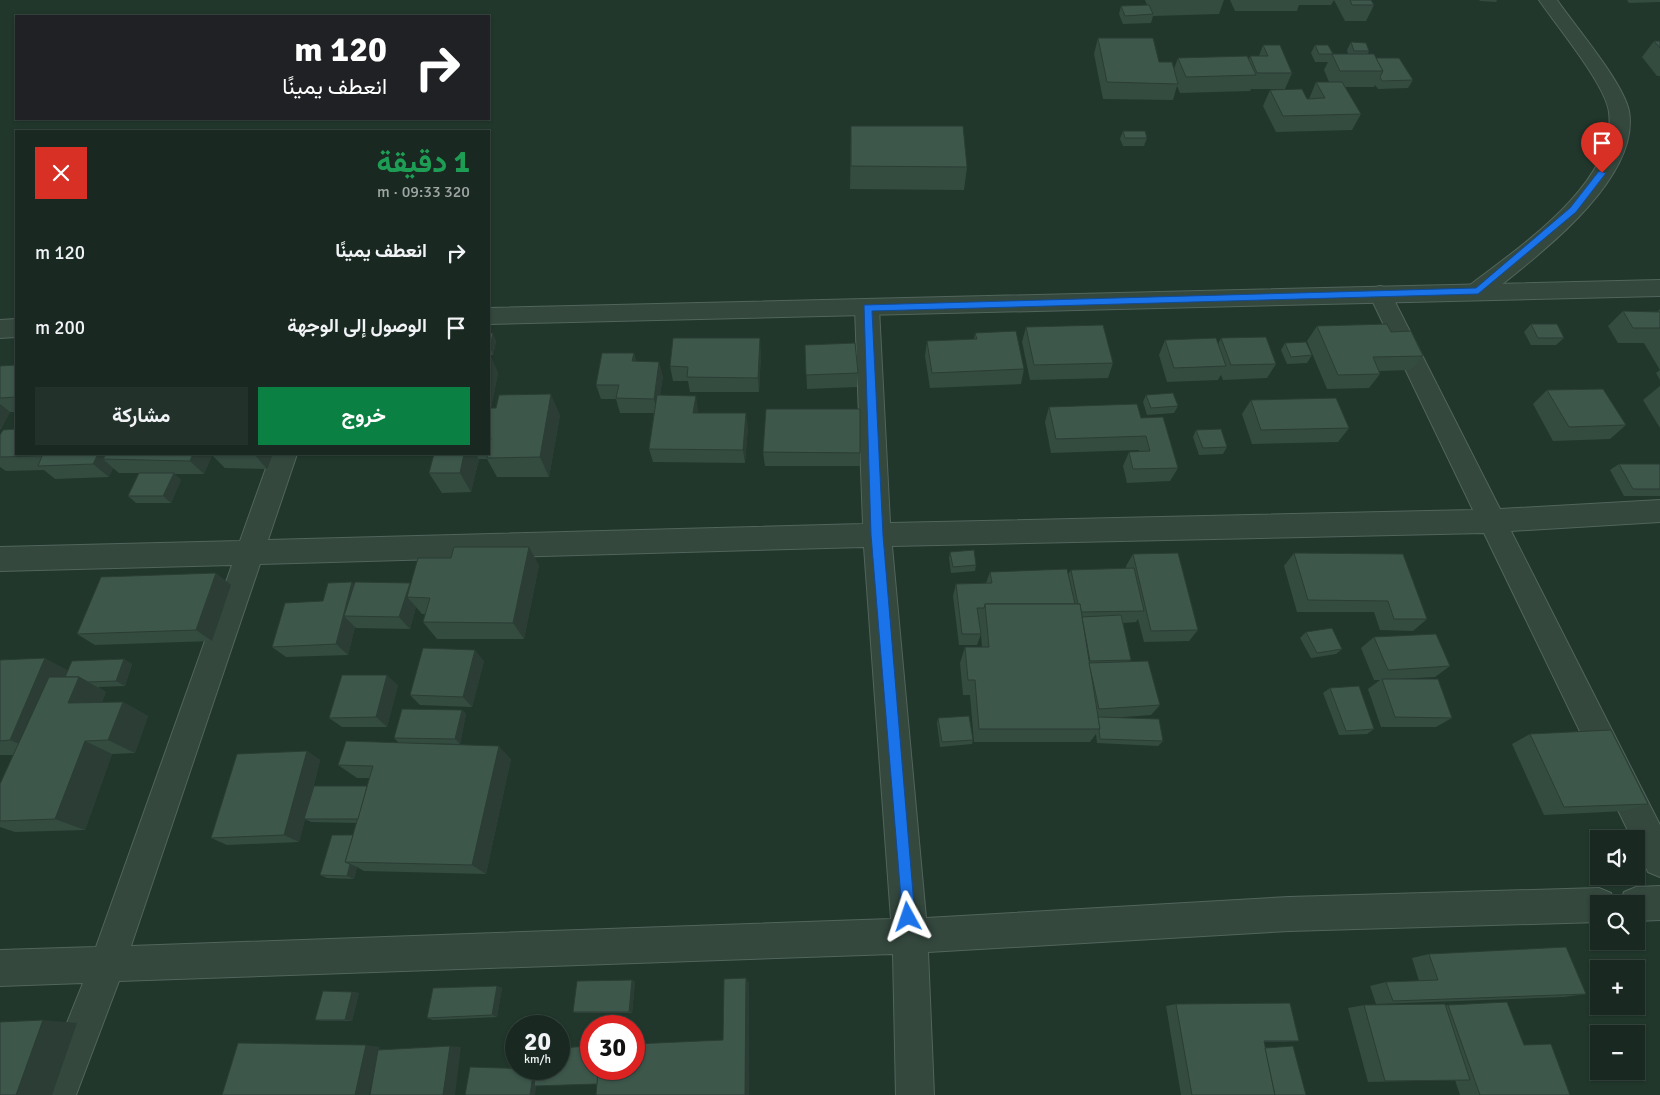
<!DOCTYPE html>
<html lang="ar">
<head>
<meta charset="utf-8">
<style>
  :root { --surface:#192921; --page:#22312a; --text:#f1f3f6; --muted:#9fa6a5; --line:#37453f; --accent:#0b8043 }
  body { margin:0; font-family:Signika,Vazirmatn,sans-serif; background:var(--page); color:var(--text); direction:rtl; height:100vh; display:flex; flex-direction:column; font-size:19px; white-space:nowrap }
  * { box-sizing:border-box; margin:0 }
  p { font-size:16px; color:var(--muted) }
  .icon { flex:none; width:28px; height:28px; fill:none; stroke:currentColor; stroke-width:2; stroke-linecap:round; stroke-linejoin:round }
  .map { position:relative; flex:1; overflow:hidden; direction:ltr }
  .details { position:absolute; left:15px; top:130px; width:475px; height:325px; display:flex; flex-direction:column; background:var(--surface); border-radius:0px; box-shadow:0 1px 4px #0004,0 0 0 1px var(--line); direction:rtl }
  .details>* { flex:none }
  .top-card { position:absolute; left:15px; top:15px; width:475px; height:105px; border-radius:0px; box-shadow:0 1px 4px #0004,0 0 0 1px var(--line); direction:rtl; background:#202124; color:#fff; overflow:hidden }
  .fabs { position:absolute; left:1590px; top:830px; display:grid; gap:10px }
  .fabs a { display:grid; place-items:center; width:55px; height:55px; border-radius:0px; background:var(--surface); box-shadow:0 1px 4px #0004,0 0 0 1px var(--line); font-size:25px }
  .speed { position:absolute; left:505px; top:1015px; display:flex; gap:10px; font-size:25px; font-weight:700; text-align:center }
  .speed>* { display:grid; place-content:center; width:65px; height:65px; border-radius:50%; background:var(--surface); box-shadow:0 1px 4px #0004,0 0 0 1px var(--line); line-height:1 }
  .speed small { font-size:12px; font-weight:400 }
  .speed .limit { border:8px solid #d22; background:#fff; color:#111 }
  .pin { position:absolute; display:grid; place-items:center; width:42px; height:42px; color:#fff; margin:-51px -21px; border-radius:50% 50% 50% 0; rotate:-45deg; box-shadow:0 0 5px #0007 }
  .pin .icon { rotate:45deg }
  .me { position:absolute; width:55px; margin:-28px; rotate:355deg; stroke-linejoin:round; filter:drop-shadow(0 0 4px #0008) }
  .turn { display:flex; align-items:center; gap:18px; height:105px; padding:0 20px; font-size:22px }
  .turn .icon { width:65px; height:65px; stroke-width:2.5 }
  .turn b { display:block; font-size:35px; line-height:42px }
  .round { display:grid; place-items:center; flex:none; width:52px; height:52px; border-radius:0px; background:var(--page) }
  .overview { display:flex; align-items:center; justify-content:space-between; height:85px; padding:0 20px }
  h1 { font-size:30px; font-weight:700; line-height:38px; color:#1e9e55 }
  .action { display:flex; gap:10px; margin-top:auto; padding:10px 20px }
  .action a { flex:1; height:58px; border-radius:0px; background:var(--accent); color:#fff; font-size:20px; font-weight:700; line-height:58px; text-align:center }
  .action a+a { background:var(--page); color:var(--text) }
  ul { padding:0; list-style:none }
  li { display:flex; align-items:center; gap:15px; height:75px; padding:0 20px }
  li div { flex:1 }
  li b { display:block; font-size:19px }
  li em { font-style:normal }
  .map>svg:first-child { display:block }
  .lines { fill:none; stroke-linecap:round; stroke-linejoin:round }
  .minor-casing { stroke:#52655c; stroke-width:2 }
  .tertiary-casing { stroke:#52655c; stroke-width:2 }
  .minor { fill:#34483e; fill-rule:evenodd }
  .tertiary { fill:#34483e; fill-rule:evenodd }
  .wall { fill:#344b40 }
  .shaded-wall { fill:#2b3d34 }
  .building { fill:#3d574b; stroke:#2b3d34 }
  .route { fill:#1a73e8; stroke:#114b97 }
</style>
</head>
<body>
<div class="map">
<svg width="1660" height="1095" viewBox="0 0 1660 1095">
  <rect width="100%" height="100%" fill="#21372c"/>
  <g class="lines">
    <g class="minor-casing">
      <g id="minor">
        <path d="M1539,0H1557C1575,26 1623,82 1629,111C1641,181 1533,259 1486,297L1478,299L1470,297L1467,291L1470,285C1518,248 1618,182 1609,112C1606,85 1556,25 1539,0Z"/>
        <path d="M1380,286L1388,288L1391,294L1500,509L1660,500V522L1511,531L1660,825V877L1648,872L1636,847V839H1632L1484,533L892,546L926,918L1289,897L1599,888L1611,893L1615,904H1599V922L1289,931L928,952L934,1095H896L893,954L119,981L76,1095H38L83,983L0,986V950L96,947L232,565L0,571V547L240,541L271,454H297L268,540L863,524L855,308L859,302L867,300L875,302L879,308L890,523L1473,510L1369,294L1372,288ZM864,547L891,919L131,946L260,564Z"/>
        <path d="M1660,886V920L1636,921V904H1619L1624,892L1636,887Z"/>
      </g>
    </g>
    <g class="tertiary-casing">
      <g id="tertiary">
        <path d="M1660,280V296L489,324V308Z"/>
        <path d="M16,319V337L0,338V320Z"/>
      </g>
    </g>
    <use href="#minor" class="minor"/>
    <use href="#tertiary" class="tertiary"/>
  </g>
  <g class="wall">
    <path d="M1145,0H1224L1219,14L1153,16L1151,23L1123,24L1119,14L1121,6L1147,5Z"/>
    <path d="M1230,0H1334L1331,5H1299L1297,11H1235Z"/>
    <path d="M1334,0H1371L1374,5L1366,21H1345Z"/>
    <path d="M1479,0H1497L1496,2L1480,1Z"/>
    <path d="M1627,0H1660V2L1629,3Z"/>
    <path d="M1098,38L1159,62L1174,69L1178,58L1249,59L1250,56H1259L1263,45L1292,73L1285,89H1251L1250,91L1180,93L1177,86L1173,100L1103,99L1094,54Z"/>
    <path d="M1654,41H1660V76H1657L1642,57Z"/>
    <path d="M1351,42L1369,51L1368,54L1376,58L1413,80L1408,88L1378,89L1375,85L1374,87H1345L1361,114L1352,130L1276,132L1263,106L1270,90L1309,99L1316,82H1329L1324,70L1328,62H1315L1311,53L1315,45L1333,54H1348L1347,50Z"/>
    <path d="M851,126L967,167L964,190L850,189Z"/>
    <path d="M1123,131L1147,138L1144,146H1123L1120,139Z"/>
    <path d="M1660,309V380L1656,373L1660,370L1644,343H1618L1608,326L1623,311L1657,312Z"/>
    <path d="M1531,324L1564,338L1556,345H1531L1524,332Z"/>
    <path d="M1317,326L1391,332L1423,356L1411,370L1379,371L1380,374L1369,388L1327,389L1307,341Z"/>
    <path d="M1026,327L1113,363L1108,378L1030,380L1022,342Z"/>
    <path d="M489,333L496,341L493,355H490L498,373L491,408L560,415L549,477H497L487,459H479L471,492L442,493L429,473L434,454H489Z"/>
    <path d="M975,333L1024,369L1021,384L930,388L925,356L927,341L974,339Z"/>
    <path d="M1221,338L1276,364L1267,378L1223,380L1221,375L1218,380L1167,382L1159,355L1165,340L1218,344Z"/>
    <path d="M1285,343L1312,355L1307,363L1287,364L1281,350Z"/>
    <path d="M805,345L858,373L857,387L807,389Z"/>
    <path d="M634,353L636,361L663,376L660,395L698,410V413L748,427L745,463L653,462L649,449L654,413H620L616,399H601L596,385Z"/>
    <path d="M761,353L759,392H690L688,381H673L670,366Z"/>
    <path d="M16,365V412H10L1,429H0V366Z"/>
    <path d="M1660,386V428L1643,400Z"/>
    <path d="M1547,390L1626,425L1610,439L1553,441L1533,404Z"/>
    <path d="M1146,395L1178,406L1174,413L1147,415L1143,402Z"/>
    <path d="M1251,400L1349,428L1338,442L1252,444L1242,414Z"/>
    <path d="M1049,407L1141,418L1178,468L1170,481L1127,483L1123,466L1129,452H1139V450L1051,453L1045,422Z"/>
    <path d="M1196,430L1227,447L1223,454L1199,455L1193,437Z"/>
    <path d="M0,435L273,454L267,469L225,468L212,455L204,474H174L181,480L171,503H136L128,496L155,473H119L113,468L109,477L55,479L44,470L6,471L0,467Z"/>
    <path d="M763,452L860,453V466H765Z"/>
    <path d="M1619,464H1660V496H1624L1610,470Z"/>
    <path d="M950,552L976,565L975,571L951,573L949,558Z"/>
    <path d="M1294,553L1427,619L1413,631L1380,630L1374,612H1297L1284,566Z"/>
    <path d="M1133,554L1198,630L1189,641L1144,642L1138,619L1136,622L1123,623L1131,660L1129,661L1160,705L1151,715L1111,718L1163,741L1158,746L1097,743L1096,734L1090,742H974L970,695H963L960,663L965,647H982L981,634L977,645H959L953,596L956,584L986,583L990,572L1068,574L1071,570L1126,568V566Z"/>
    <path d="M539,565L524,639H437L423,622L425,614H422L416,607L410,629L356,628L355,627L348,655L286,657L272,647L355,585L411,584Z"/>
    <path d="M231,585L212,641L95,645L77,634Z"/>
    <path d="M1306,632L1342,649L1336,654L1311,658L1300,638Z"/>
    <path d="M1374,637L1450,666L1435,677L1398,679L1452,718L1436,727H1381L1368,689L1380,680H1374L1361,648Z"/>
    <path d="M124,659L132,664L125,686L98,687L106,692L102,702H123L148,716L135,753L112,754L85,830L15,832L0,827V784L13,755H0V660L68,671Z"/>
    <path d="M484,661L472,707L420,705L410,695Z"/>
    <path d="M398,685L387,727H342L329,718Z"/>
    <path d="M1330,688L1374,729L1367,734L1339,735L1323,693Z"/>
    <path d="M462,710L466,714L460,744L399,743L394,738Z"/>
    <path d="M938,718L973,740L972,744L940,747L937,723Z"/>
    <path d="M1530,734L1648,804L1626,811L1544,815L1512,744Z"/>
    <path d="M307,751L320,760L310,801L367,786L370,778H357L338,765L511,759L486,874L364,871L357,867L354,879L327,878L320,875L353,835L357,823L311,822L305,819L299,842L227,845L211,838Z"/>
    <path d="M1429,954L1586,994L1564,997L1376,1004L1370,986L1386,982L1419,981L1412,958Z"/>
    <path d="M632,980L635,982L632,1013H577L573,1012Z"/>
    <path d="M497,986L502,988L497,1017L433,1020L427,1018Z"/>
    <path d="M352,992L359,993L352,1021H323L315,1020Z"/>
    <path d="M1176,1004L1299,1041L1285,1042H1264L1265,1048L1306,1095H1181L1166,1006Z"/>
    <path d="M1364,1005H1448L1524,1045L1570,1095H1460L1455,1080L1368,1082L1348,1008Z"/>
  </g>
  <g class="shaded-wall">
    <path d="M493,333L496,341L493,355L490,347Z"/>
    <path d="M760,338L761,353L759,392L758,378Z"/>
    <path d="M489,352L498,373L489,418Z"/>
    <path d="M634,353L637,368L632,361Z"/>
    <path d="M659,362L663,376L657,413L654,399Z"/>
    <path d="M551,394L560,415L549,477L540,457Z"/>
    <path d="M696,396L698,410L696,427L693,413Z"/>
    <path d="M0,404L10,412L1,429L0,428Z"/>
    <path d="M746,413L748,427L745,463L743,450Z"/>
    <path d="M98,454H119L103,459L113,468L109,477L93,464Z"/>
    <path d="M193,454H213L204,474L190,461Z"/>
    <path d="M255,454H273L267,469L255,455Z"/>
    <path d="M464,454H476L479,459L471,492L460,473Z"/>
    <path d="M174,473L181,480L171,503L163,496Z"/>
    <path d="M529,547L539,565L524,639L513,623Z"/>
    <path d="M216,573L231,585L212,641L196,630Z"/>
    <path d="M352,582L363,594L344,616L355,627L348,655L336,644Z"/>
    <path d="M410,583L419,594L407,597L416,607L410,629L399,617Z"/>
    <path d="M475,650L484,661L472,707L463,697Z"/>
    <path d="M45,658L73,673L40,753L10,740Z"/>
    <path d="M124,659L132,664L125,686L116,681Z"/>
    <path d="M387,675L398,685L387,727L376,717Z"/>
    <path d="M79,677L106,692L96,717L68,703Z"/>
    <path d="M123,702L148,716L135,753L108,740Z"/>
    <path d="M462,710L466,714L460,744L455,739Z"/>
    <path d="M85,741L112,754L85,830L55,819Z"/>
    <path d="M499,746L511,759L486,874L472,865Z"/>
    <path d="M307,751L320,760L299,842L284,835Z"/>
    <path d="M350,864L357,867L354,879L347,876Z"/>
    <path d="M746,978L749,983V1095H745Z"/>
    <path d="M632,980L635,982L632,1013L629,1012Z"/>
    <path d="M497,986L502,988L497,1017L492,1015Z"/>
    <path d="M352,992L359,993L352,1021L345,1020Z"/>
    <path d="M43,1020L77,1023L52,1095H16Z"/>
    <path d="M366,1045L380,1047L369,1095H355Z"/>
    <path d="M450,1046L461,1047L455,1095H443Z"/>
    <path d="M534,1069H539L535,1095H530Z"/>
  </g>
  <g class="building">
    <path d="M1350,0H1371L1374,5H1352Z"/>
    <path d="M1149,5L1153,14L1125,16L1121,6Z"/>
    <path d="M1098,38H1153L1159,62H1172L1178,84L1107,82Z"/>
    <path d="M1654,41H1660V48Z"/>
    <path d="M1351,42L1366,43L1369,51H1354Z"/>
    <path d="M1263,45H1280L1292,73H1257L1250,56H1268Z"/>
    <path d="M1315,45H1328L1333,54H1319Z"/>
    <path d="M1332,54H1374L1383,71H1340Z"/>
    <path d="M1247,56L1256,75L1186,77L1178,58Z"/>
    <path d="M1376,58H1399L1413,80L1382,81L1380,77L1383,71Z"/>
    <path d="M1316,82H1342L1361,114L1283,116L1270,90L1302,89L1307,99L1325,98Z"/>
    <path d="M851,126H963L967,167L851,166Z"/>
    <path d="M1123,131H1145L1147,138H1125Z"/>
    <path d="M1623,311L1660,312V328H1633Z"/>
    <path d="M1387,324L1391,332L1411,331L1423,356L1373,357L1380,374L1338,375L1317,326Z"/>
    <path d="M1531,324H1557L1564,338H1538Z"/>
    <path d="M1103,325L1113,363L1034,365L1026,327Z"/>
    <path d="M1016,331L1024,369L932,373L927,341L977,339L975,333Z"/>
    <path d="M489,333H493L490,347L489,348Z"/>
    <path d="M1266,337L1276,364L1231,365L1221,338Z"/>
    <path d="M673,338H760L758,378L687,377L688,367L670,366Z"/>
    <path d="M1216,338L1226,366L1174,368L1165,340Z"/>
    <path d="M1306,342L1312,355L1291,357L1285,343Z"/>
    <path d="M855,343L858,373L806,375L805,345Z"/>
    <path d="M602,353H634L632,361L659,362L654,399L616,398L619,385H596Z"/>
    <path d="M16,365V397L0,398V366Z"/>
    <path d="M1603,389L1626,425L1569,427L1547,390Z"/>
    <path d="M1173,393L1178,406L1151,408L1146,395Z"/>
    <path d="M551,394L540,457L487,458L488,454H489V449L491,438H489V408H496L499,395Z"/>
    <path d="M657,395L696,396L693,413H746L743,450L649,449Z"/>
    <path d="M1336,398L1349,428L1261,430L1251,400Z"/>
    <path d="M1137,404L1141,418L1163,417L1178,468L1133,469L1129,452L1150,451L1146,436L1056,439L1049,407Z"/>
    <path d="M766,409H860V453L763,452Z"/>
    <path d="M16,429V454H98L93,464L38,466L42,456L0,457V435L3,430Z"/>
    <path d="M1221,429L1227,447L1203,448L1196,430Z"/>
    <path d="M106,454H193L190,461L103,459Z"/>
    <path d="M212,454H255V455H211Z"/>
    <path d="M434,454H464L460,473H429Z"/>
    <path d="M1619,464H1660V489H1633Z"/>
    <path d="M139,473H174L163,496H128Z"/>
    <path d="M454,547H529L513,623L423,622L430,598L407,597L418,558H451Z"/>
    <path d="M974,550L976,565L953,567L950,552Z"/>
    <path d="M1178,553L1198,630L1151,631L1133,554Z"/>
    <path d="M1294,553L1403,554L1427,619H1394L1388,601L1308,600Z"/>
    <path d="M1134,568L1144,611L1081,612L1080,604H1078L1071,570Z"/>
    <path d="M1067,569L1075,604H985L984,608H977L981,634H962L956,584L992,583L990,572Z"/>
    <path d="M216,573L196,630L77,634L101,577Z"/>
    <path d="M352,582L336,644L272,647L285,603L323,601L328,583Z"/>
    <path d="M355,582L410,583L399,617L344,616Z"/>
    <path d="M985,604H1080L1100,729H979L975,680H968L965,647H989Z"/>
    <path d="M1121,615L1131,660L1090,661L1082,617Z"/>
    <path d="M1332,628L1342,649L1317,653L1306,632Z"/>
    <path d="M1436,634L1450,666L1388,670L1374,637Z"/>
    <path d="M423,648L475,650L463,697L410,695Z"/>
    <path d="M45,658L10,740L0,741V660Z"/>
    <path d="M124,659L116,681L88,682L79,677H65L72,661Z"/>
    <path d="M1148,661L1160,705L1099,709L1089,663Z"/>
    <path d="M342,675H387L376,717L329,718Z"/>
    <path d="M49,677H79L68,703L123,702L108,740L85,741L55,819L0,821V784Z"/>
    <path d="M1382,679H1438L1452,718L1395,717Z"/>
    <path d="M1359,686L1374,729L1346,731L1330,688Z"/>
    <path d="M402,709L462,710L455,739L394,738Z"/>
    <path d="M969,716L973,740L942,742L938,718Z"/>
    <path d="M1098,717L1159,719L1163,741L1100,739L1099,729H1100Z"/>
    <path d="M1611,730L1648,804L1564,807L1530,734Z"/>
    <path d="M346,741L499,746L472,865L345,862L373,766L338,765Z"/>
    <path d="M307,751L284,835L211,838L237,754Z"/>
    <path d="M314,786H367L358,819H304Z"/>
    <path d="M332,835H353L345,862L350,864L347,876L320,875Z"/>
    <path d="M1566,947L1586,994L1393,1001L1386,982L1438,980L1429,954Z"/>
    <path d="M746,978L745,1095H596L598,1069H634V1044L723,1040L724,979Z"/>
    <path d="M632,980L629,1012H573L577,981Z"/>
    <path d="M497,986L492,1015L427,1018L433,988Z"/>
    <path d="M323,991L352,992L345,1020H315Z"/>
    <path d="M1507,1002L1524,1045L1551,1044L1570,1095H1480L1448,1005Z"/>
    <path d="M1290,1003L1299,1041H1264L1275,1095H1192L1176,1004Z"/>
    <path d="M1445,1004L1470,1080L1385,1081L1364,1005Z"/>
    <path d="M43,1020L16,1095H0V1022Z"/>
    <path d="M238,1043L366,1045L355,1095H222Z"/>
    <path d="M450,1046L443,1095H370L378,1050Z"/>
    <path d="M591,1046V1069H598L597,1084L534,1086L536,1069H559V1048Z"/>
    <path d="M1293,1046L1306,1095H1275L1265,1048Z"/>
    <path d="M470,1067L534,1069L530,1095H465Z"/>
  </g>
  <path class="route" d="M1599,171L1606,173L1576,212L1478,294L872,311L883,535L915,917L913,922L908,924L903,922L871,535L864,305L1476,288L1570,208Z"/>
</svg>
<div class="fabs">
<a><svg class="icon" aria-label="sound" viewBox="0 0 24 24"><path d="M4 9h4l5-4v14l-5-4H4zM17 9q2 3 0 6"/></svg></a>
<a><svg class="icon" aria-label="search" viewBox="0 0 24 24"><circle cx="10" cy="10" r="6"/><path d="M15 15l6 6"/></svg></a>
<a>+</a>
<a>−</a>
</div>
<div class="speed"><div>20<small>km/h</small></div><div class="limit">30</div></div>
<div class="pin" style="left:1602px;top:173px;background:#d93025"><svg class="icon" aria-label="arrive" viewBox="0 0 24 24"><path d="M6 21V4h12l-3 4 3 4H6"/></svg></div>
<svg class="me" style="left:908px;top:917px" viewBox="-20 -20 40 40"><path d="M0-17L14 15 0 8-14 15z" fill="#1a73e8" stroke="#fff" stroke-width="4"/></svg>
<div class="top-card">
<div class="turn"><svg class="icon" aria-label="right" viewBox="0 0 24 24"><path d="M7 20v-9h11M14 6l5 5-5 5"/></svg><div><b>120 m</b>انعطف يمينًا</div></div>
</div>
<section class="details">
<div class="overview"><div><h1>1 دقيقة</h1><p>320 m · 09:33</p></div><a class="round" style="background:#d93025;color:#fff"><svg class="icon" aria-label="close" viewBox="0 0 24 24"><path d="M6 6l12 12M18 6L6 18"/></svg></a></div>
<ul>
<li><svg class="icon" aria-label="right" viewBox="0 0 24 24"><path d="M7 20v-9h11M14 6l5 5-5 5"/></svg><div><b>انعطف يمينًا</b></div><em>120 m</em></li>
<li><svg class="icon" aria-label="arrive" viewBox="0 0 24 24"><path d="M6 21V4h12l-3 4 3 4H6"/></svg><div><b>الوصول إلى الوجهة</b></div><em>200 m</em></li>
</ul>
<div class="action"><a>خروج</a><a>مشاركة</a></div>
</section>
</div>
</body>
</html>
